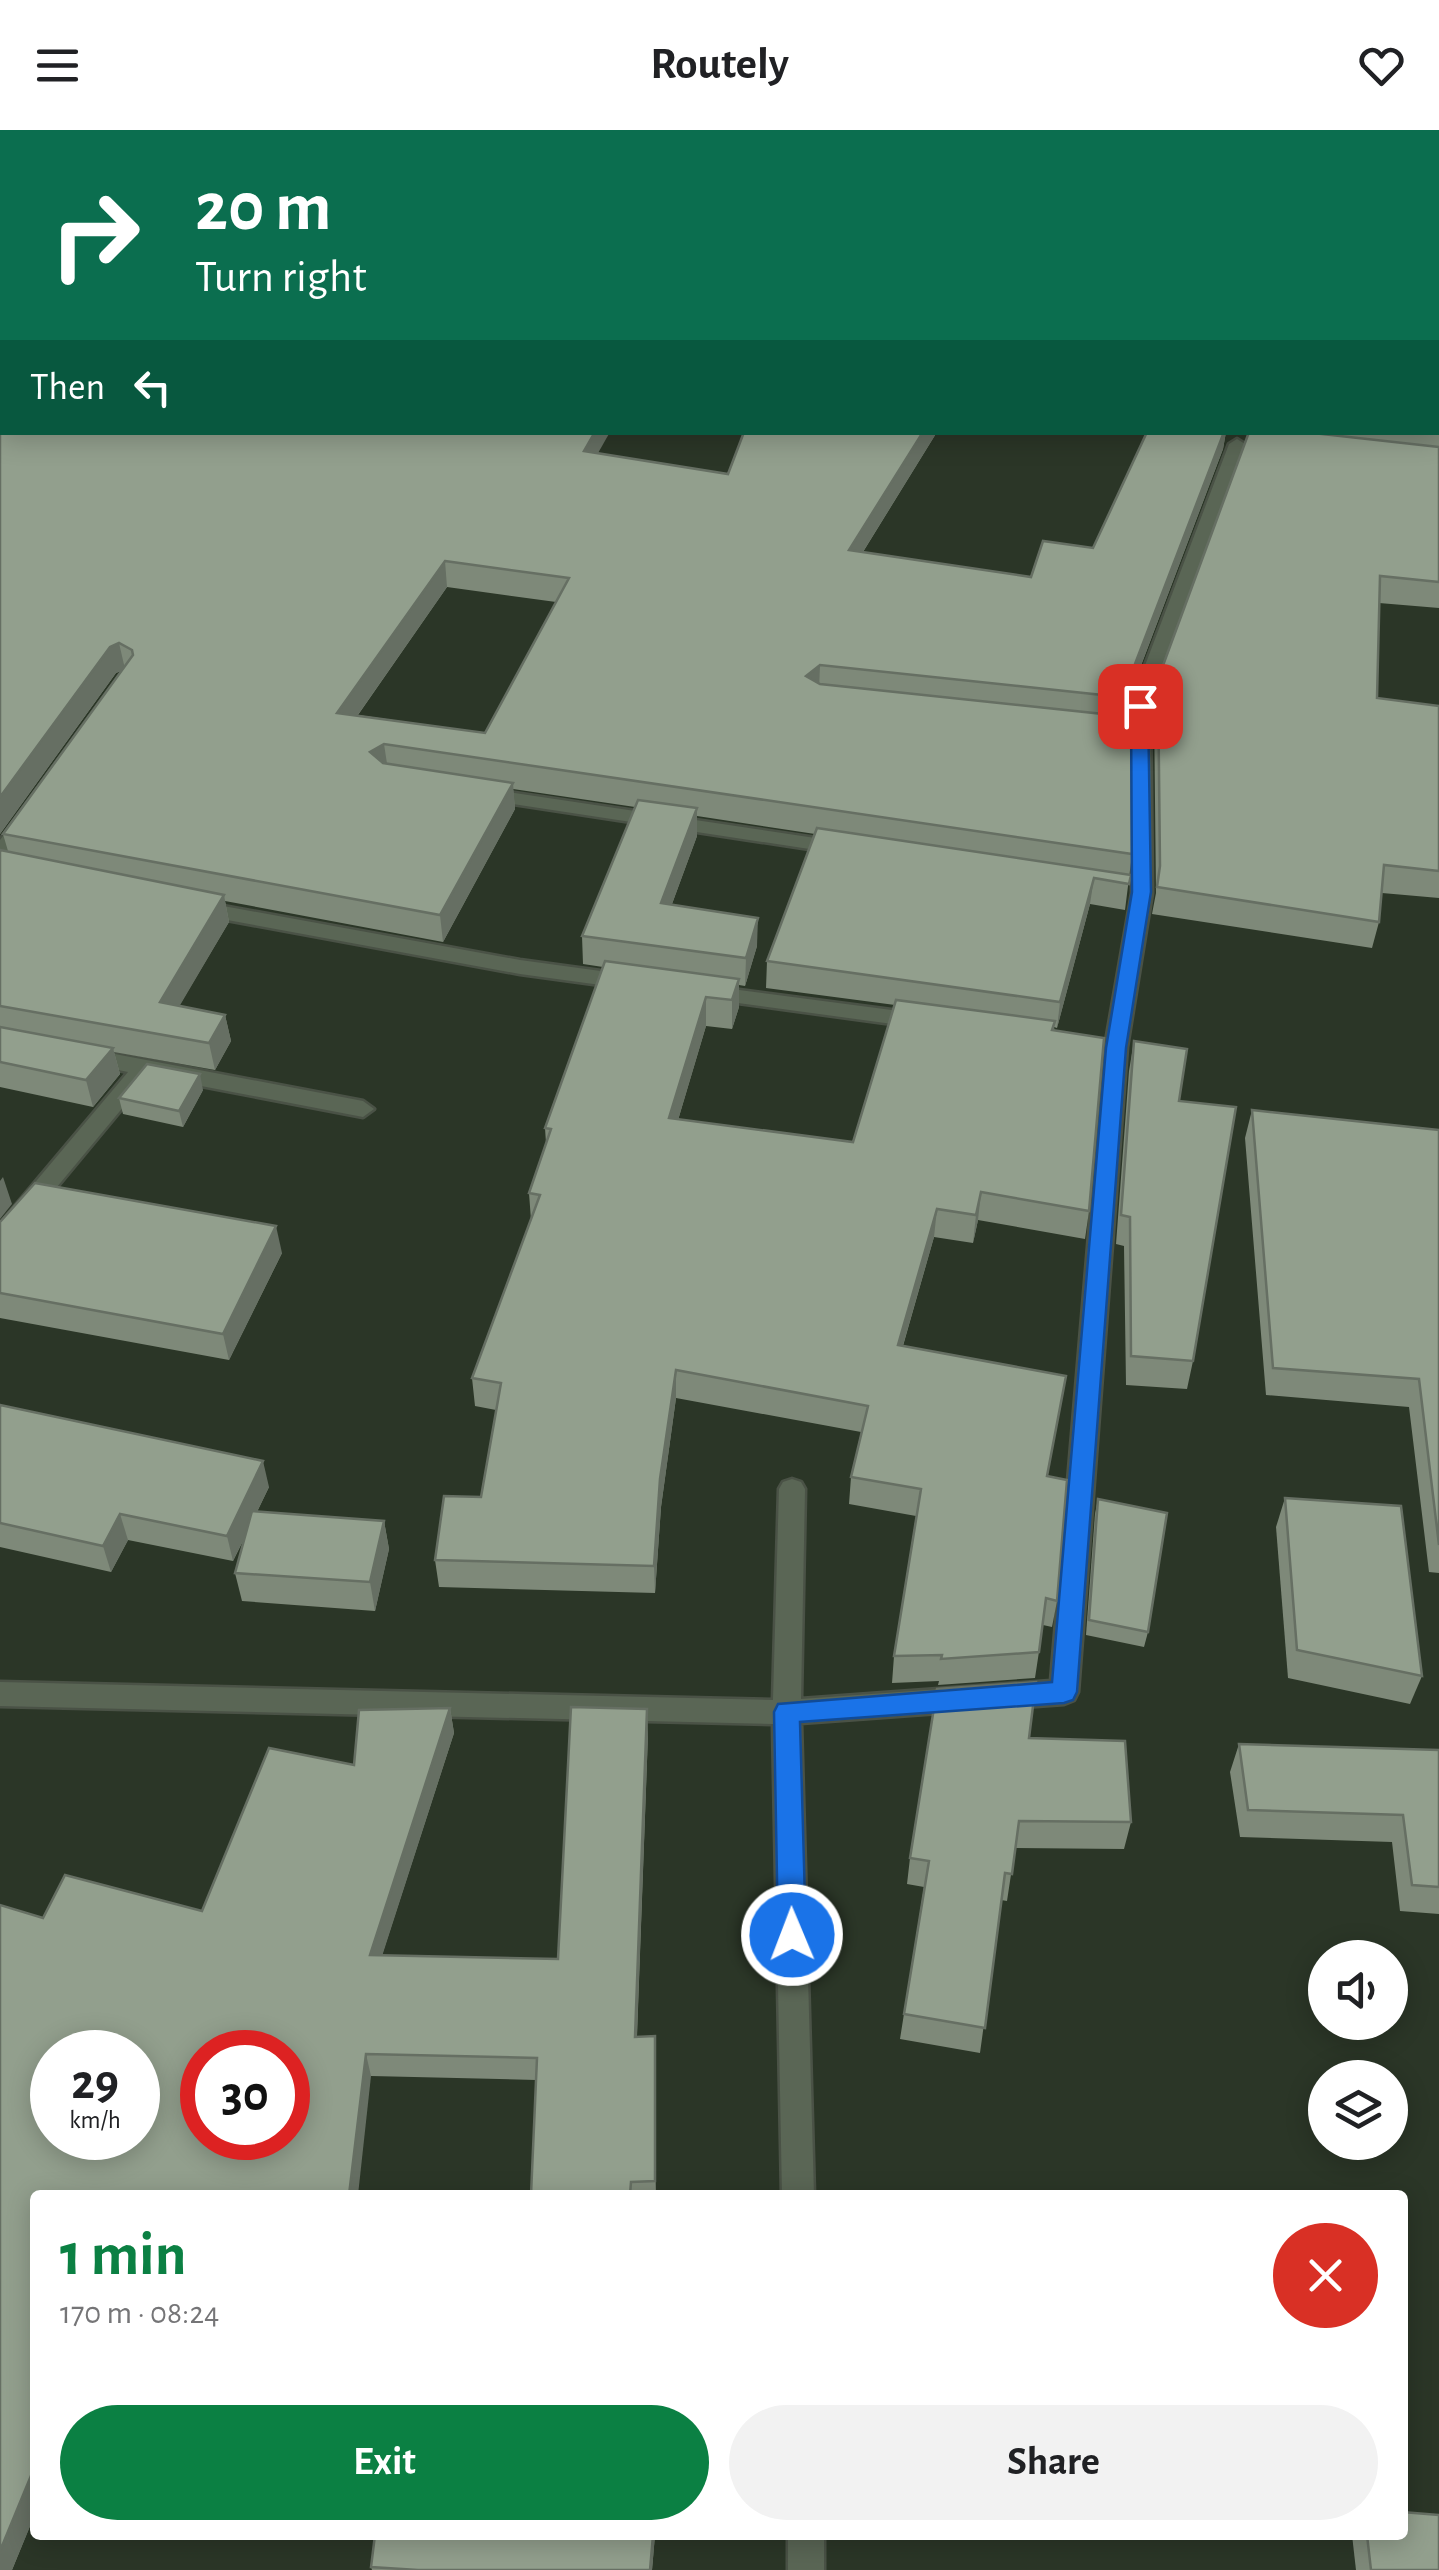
<!DOCTYPE html>
<html lang="en">
<head>
<meta charset="utf-8">
<style>
  :root { --surface:#fff; --page:#f2f2f2; --text:#202124; --muted:#757577; --accent:#0b8043 }
  body { margin:0; font-family:"Alegreya Sans",sans-serif; background:var(--page); color:var(--text); height:100vh; display:flex; flex-direction:column; font-size:38px; white-space:nowrap }
  * { box-sizing:border-box; margin:0 }
  p { font-size:32px; color:var(--muted) }
  .icon { flex:none; width:55px; height:55px; fill:none; stroke:currentColor; stroke-width:2; stroke-linecap:round; stroke-linejoin:round }
  .map { position:relative; flex:1; overflow:hidden }
  .details { position:absolute; left:30px; top:2060px; width:1378px; height:350px; display:flex; flex-direction:column; background:var(--surface); border-radius:10px; box-shadow:0 5px 25px #0003 }
  .details>* { flex:none }
  .top-card { position:absolute; left:0px; top:0px; width:1440px; height:305px; box-shadow:0 5px 25px #0003; background:#0b6e4f; color:#fff; overflow:hidden }
  .tools { position:absolute; left:1308px; top:1810px; display:grid; gap:20px }
  .tools a { display:grid; place-items:center; width:100px; height:100px; border-radius:50%; background:var(--surface); box-shadow:0 5px 25px #0003; font-size:50px }
  .speed { position:absolute; left:30px; top:1900px; display:flex; gap:20px; font-size:50px; font-weight:700; text-align:center }
  .speed>* { display:grid; place-content:center; width:130px; height:130px; border-radius:50%; background:var(--surface); box-shadow:0 5px 25px #0003; line-height:1 }
  .speed small { font-size:25px; font-weight:400 }
  .speed .limit { border:15px solid #d22; background:#fff; color:#111 }
  .pin { position:absolute; display:grid; place-items:center; width:85px; height:85px; color:#fff; margin:-42px; border-radius:20px; box-shadow:0 5px 15px #0006 }
  .me { position:absolute; width:110px; margin:-55px; rotate:359deg; stroke-linejoin:round; filter:drop-shadow(0 0 8px #0008) }
  .turn { display:flex; align-items:center; gap:35px; height:210px; padding:0 30px; font-size:45px }
  .turn .icon { width:130px; height:130px; stroke-width:2.5 }
  .turn b { display:block; font-size:70px; line-height:85px }
  .then { display:flex; align-items:center; height:95px; padding:0 30px; background:#0003; gap:20px; font-size:38px }
  .round { display:grid; place-items:center; flex:none; width:105px; height:105px; border-radius:52px; background:var(--page) }
  .overview { display:flex; align-items:center; justify-content:space-between; height:170px; padding:0 30px }
  h1 { font-size:60px; font-weight:700; line-height:75px; color:var(--accent) }
  .button { display:flex; gap:20px; margin-top:auto; padding:20px 30px }
  .button a { flex:1; height:115px; border-radius:60px; background:var(--accent); color:#fff; font-size:40px; font-weight:700; line-height:115px; text-align:center }
  .button a+a { background:var(--page); color:var(--text) }
  header { display:flex; justify-content:space-between; align-items:center; height:130px; padding:0 30px; background:var(--surface); font-size:45px; font-weight:700 }
  .map>svg:first-child { display:block }
  .lines { fill:none; stroke-linecap:round; stroke-linejoin:round }
  .minor-casing { stroke:#4a5246; stroke-width:5 }
  .minor { fill:#5a6655; fill-rule:evenodd }
  .wall { fill:#7e8979; fill-rule:evenodd }
  .shaded-wall { fill:#666f63 }
  .building { fill:#929f8d; stroke:#666f63; stroke-width:2.5; fill-rule:evenodd }
  .route { fill:#1a73e8; stroke:#114b97; stroke-width:2.5 }
</style>
</head>
<body>
<header><svg class="icon" aria-label="menu" viewBox="0 0 24 24"><path d="M4 6h16M4 12h16M4 18h16"/></svg>Routely<svg class="icon" aria-label="heart" viewBox="0 0 24 24"><path d="M12 20l-8-8c-3-5 5-10 8-4 3-6 11-1 8 4z"/></svg></header>
<div class="map">
<svg width="1439" height="2440" viewBox="0 0 1439 2440">
  <rect width="100%" height="100%" fill="#2b3627"/>
  <g class="lines">
    <g class="minor-casing">
      <g id="minor">
        <path d="M1237,309L1245,314L1150,575L1152,763L1127,917L1078,1562L1074,1570L1064,1574L801,1593L814,2065H782L773,1594L0,1576V1552L773,1570L779,1359L783,1352L792,1349L801,1352L805,1359L801,1569L1051,1551L1105,917L1132,763L1130,575L1229,314Z"/>
        <path d="M481,658L842,712L852,718L842,724L474,668V660Z"/>
        <path d="M27,681L37,687L7,729L0,731V710L20,683Z"/>
        <path d="M196,771L520,830L630,845L641,852L630,859L520,844L189,783L185,778L189,773Z"/>
        <path d="M709,856L922,884L933,891L922,898L701,868L698,863L701,858Z"/>
        <path d="M83,918L363,971L374,979L363,987L149,946L8,1116L0,1119V1094L128,942L75,931L72,926Z"/>
        <rect x="788" y="2405" width="36" height="35"/>
      </g>
    </g>
    <use href="#minor" class="minor"/>
  </g>
  <g class="wall">
    <path d="M0,0H335L333,2H2V302L598,323L728,344L744,302H937L863,422L1031,447L1093,418L1147,302H1226L1223,319L1131,562L1128,587L1132,724L1125,780L1090,774L1057,898L1054,897L1089,1081L1085,1109L978,1090L973,1113L934,1107L903,1216L1047,1346L1057,1471L1052,1497L1043,1495L1035,1548L938,1555L939,1551L892,1553L894,1526L916,1386L849,1374L851,1347L861,1302L676,1268L661,1377L655,1463L439,1457L435,1430L481,1367L496,1280L475,1276L472,1248L531,1090L529,1063L546,1013L545,998L603,837L583,834L582,806L635,677L513,659L515,679L443,812L225,771L229,792L179,876L225,885L231,911L215,940L114,922L120,944L93,977L0,957V720L8,721L3,704L121,541L116,543L0,704ZM447,457L556,472L485,603L358,585ZM697,686L815,704L767,831L766,858L895,875L853,1012L678,990L706,896L732,899L739,877V855L745,856L757,816L672,774L697,706Z"/>
    <path d="M1377,0H1439V12L1438,11V2H1391Z"/>
    <path d="M1438,92H1439V478L1379,473L1377,568L1439,576V768L1382,763L1379,792L1372,818L1152,784L1156,763L1154,576L1158,549L1248,304L1231,302H1438Z"/>
    <path d="M1134,911L1179,971L1193,1231L1187,1259L1126,1255L1124,1116L1116,1114L1129,941Z"/>
    <path d="M203,960L183,997L123,984L119,968Z"/>
    <path d="M1252,980L1439,1000V1443L1429,1442L1409,1277L1266,1265L1245,1008Z"/>
    <path d="M0,1092L282,1123L229,1230L0,1188Z"/>
    <path d="M0,1275L269,1357L257,1382L384,1391L389,1419L375,1481L242,1471L235,1443L245,1407L233,1431L128,1410L111,1442L0,1417Z"/>
    <path d="M1285,1368L1422,1546L1410,1574L1288,1548L1276,1397Z"/>
    <path d="M1098,1369L1148,1502L1144,1517L1086,1505L1095,1384Z"/>
    <path d="M450,1578L454,1603L382,1825L558,1829L648,1604L637,1907L655,1906L656,2065H531L536,1950L371,1946L35,2065V2384L12,2440H0L43,1788L202,1781L354,1635Z"/>
    <path d="M1029,1608L1131,1692L1124,1719L1015,1718L1007,1771L1001,1770L980,1923L900,1909L924,1757L907,1754L910,1728Z"/>
    <path d="M1239,1614L1439,1620V1784L1400,1781L1392,1712L1240,1707L1230,1642Z"/>
    <path d="M655,2405L652,2440H372L371,2437Z"/>
    <path d="M1352,2405H1402L1439,2440H1356Z"/>
  </g>
  <g class="shaded-wall">
    <path d="M311,0H335L333,2H308Z"/>
    <path d="M1063,0H1081L1079,2H1060Z"/>
    <path d="M595,302H610L585,346L584,321Z"/>
    <path d="M923,302H937L848,446L849,420Z"/>
    <path d="M1224,302H1226L1223,319L1129,567L1130,547Z"/>
    <path d="M445,431L447,457L341,609L337,583Z"/>
    <path d="M119,513L125,539L116,543L0,704V667L110,517Z"/>
    <path d="M820,535L819,561L806,546Z"/>
    <path d="M384,614L388,640L370,622Z"/>
    <path d="M513,653L515,679L443,812L440,785Z"/>
    <path d="M697,678V706L662,801L661,773Z"/>
    <path d="M1094,748L1090,774L1057,898L1060,872Z"/>
    <path d="M224,765L229,792L166,899L160,872Z"/>
    <path d="M758,788L757,816L745,856L746,828Z"/>
    <path d="M739,849V877L732,899V870Z"/>
    <path d="M706,867V896L670,1017L669,988Z"/>
    <path d="M225,885L231,911L215,940L209,913Z"/>
    <path d="M113,918L120,944L93,977L86,950Z"/>
    <path d="M200,944L203,960L183,997L179,981Z"/>
    <path d="M3,1047L12,1074L0,1089V1051Z"/>
    <path d="M981,1062L978,1090L973,1113L976,1085Z"/>
    <path d="M937,1079L934,1107L895,1243L898,1215Z"/>
    <path d="M276,1096L282,1123L229,1230L223,1204Z"/>
    <path d="M676,1240V1268L661,1377L655,1463L654,1436L660,1349Z"/>
    <path d="M263,1331L269,1357L233,1431L227,1406Z"/>
    <path d="M120,1384L128,1410L111,1442L103,1416Z"/>
    <path d="M384,1391L389,1419L375,1481L370,1452Z"/>
    <path d="M450,1578L454,1603L375,1848L370,1825Z"/>
    <path d="M647,1579L648,1604L636,1929L635,1907Z"/>
    <path d="M655,1906L656,1929V2065L655,2051Z"/>
    <path d="M366,1924L371,1946L358,2065H349Z"/>
    <path d="M35,2336V2384L12,2440H0V2421Z"/>
    <path d="M653,2405H655L652,2440H650Z"/>
  </g>
  <g class="building">
    <path d="M0,0H311L308,2H2V302H595L584,321L728,344L744,302H923L849,420L1031,447L1043,411L1093,418L1147,302H1224L1130,547L1131,568L820,535L806,546L820,554L1131,587L1132,724L384,614L370,622L383,633L513,653L440,785L3,704L133,525L132,520L119,513L110,517L0,667ZM445,431L569,448L485,603L337,583Z"/>
    <path d="M449,0H1063L1060,2H447Z"/>
    <path d="M1438,92L1439,93V300H1438Z"/>
    <path d="M1249,302H1304L1439,317V452L1380,446L1377,568L1439,576V741L1384,735L1379,792L1157,757L1160,736L1158,549Z"/>
    <path d="M638,670L697,678L661,773L758,788L746,828L582,806Z"/>
    <path d="M817,698L1131,745L1129,754L1094,748L1060,872L767,831Z"/>
    <path d="M0,720L224,765L160,872L225,885L209,913L0,876Z"/>
    <path d="M605,831L739,849L732,870L706,867L669,988L853,1012L896,870L1055,891L1052,900L1104,908L1089,1081L981,1062L976,1085L937,1079L898,1215L1066,1246L1047,1346L1067,1350L1057,1471L1046,1468L1039,1522L941,1529L942,1525L894,1526L921,1359L851,1347L868,1276L676,1240L660,1349L654,1436L435,1430L444,1366L481,1367L501,1253L472,1248L540,1065L529,1063L551,999L545,998Z"/>
    <path d="M0,897L113,918L86,950L0,932Z"/>
    <path d="M1134,911L1187,919L1179,971L1236,977L1193,1231L1131,1226L1130,1087L1121,1085Z"/>
    <path d="M147,934L200,944L179,981L119,968Z"/>
    <path d="M1252,980L1439,1000V1415L1419,1249L1273,1238Z"/>
    <path d="M35,1053L276,1096L223,1204L0,1163V1092Z"/>
    <path d="M0,1275L263,1331L227,1406L120,1384L103,1416L0,1393Z"/>
    <path d="M1285,1368L1401,1376L1422,1546L1297,1520Z"/>
    <path d="M1098,1369L1167,1383L1148,1502L1089,1490Z"/>
    <path d="M252,1381L384,1391L370,1452L235,1443Z"/>
    <path d="M1036,1552L1029,1608L1125,1611L1131,1692L1019,1691L1012,1744L1005,1743L985,1898L904,1884L929,1731L910,1728L937,1559Z"/>
    <path d="M571,1577L647,1579L635,1907L655,1906V2051L631,2052L630,2065H531L537,1928L366,1924L349,2065H35V2336L0,2421V1775L43,1788L65,1745L202,1781L269,1618L354,1635L359,1580L450,1578L370,1825L558,1829ZM52,1922H138V2008H52ZM202,1922H288V2008H202Z"/>
    <path d="M1239,1614L1439,1620V1757L1412,1755L1403,1685L1248,1680Z"/>
    <path d="M1402,2382L1439,2385V2440H1371L1367,2405H1402Z"/>
    <path d="M375,2405H653L650,2440H418L371,2437Z"/>
  </g>
  <path class="route" d="M1140,570L1148,576L1151,762L1126,918L1077,1562L1073,1570L1064,1573L800,1592L806,1805L802,1814L792,1817L782,1814L778,1805L774,1582L778,1574L1052,1552L1106,918L1132,762L1131,576Z"/>
</svg>
<div class="tools">
<a><svg class="icon" aria-label="sound" viewBox="0 0 24 24"><path d="M4 9h4l5-4v14l-5-4H4zM17 9q2 3 0 6"/></svg></a>
<a><svg class="icon" aria-label="layers" viewBox="0 0 24 24"><path d="M12 4l9 5-9 5-9-5zM3 14l9 5 9-5"/></svg></a>
</div>
<div class="speed"><div>29<small>km/h</small></div><div class="limit">30</div></div>
<div class="pin" style="left:1140px;top:576px;background:#d93025"><svg class="icon" aria-label="arrive" viewBox="0 0 24 24"><path d="M6 21V4h12l-3 4 3 4H6"/></svg></div>
<svg class="me" style="left:792px;top:1805px" viewBox="-20 -20 40 40"><circle r="17" fill="#1a73e8" stroke="#fff" stroke-width="3"/><path d="M0-11L8 9 0 5-8 9z" fill="#fff"/></svg>
<div class="top-card">
<div class="turn"><svg class="icon" aria-label="right" viewBox="0 0 24 24"><path d="M7 20v-9h11M14 6l5 5-5 5"/></svg><div><b>20 m</b>Turn right</div></div>
<div class="then">Then<svg class="icon" aria-label="left" viewBox="0 0 24 24"><path d="M17 20v-9H6M10 6l-5 5 5 5"/></svg></div>
</div>
<section class="details">
<div class="overview"><div><h1>1 min</h1><p>170 m · 08:24</p></div><a class="round" style="background:#d93025;color:#fff"><svg class="icon" aria-label="close" viewBox="0 0 24 24"><path d="M6 6l12 12M18 6L6 18"/></svg></a></div>
<div class="button"><a>Exit</a><a>Share</a></div>
</section>
</div>
</body>
</html>
